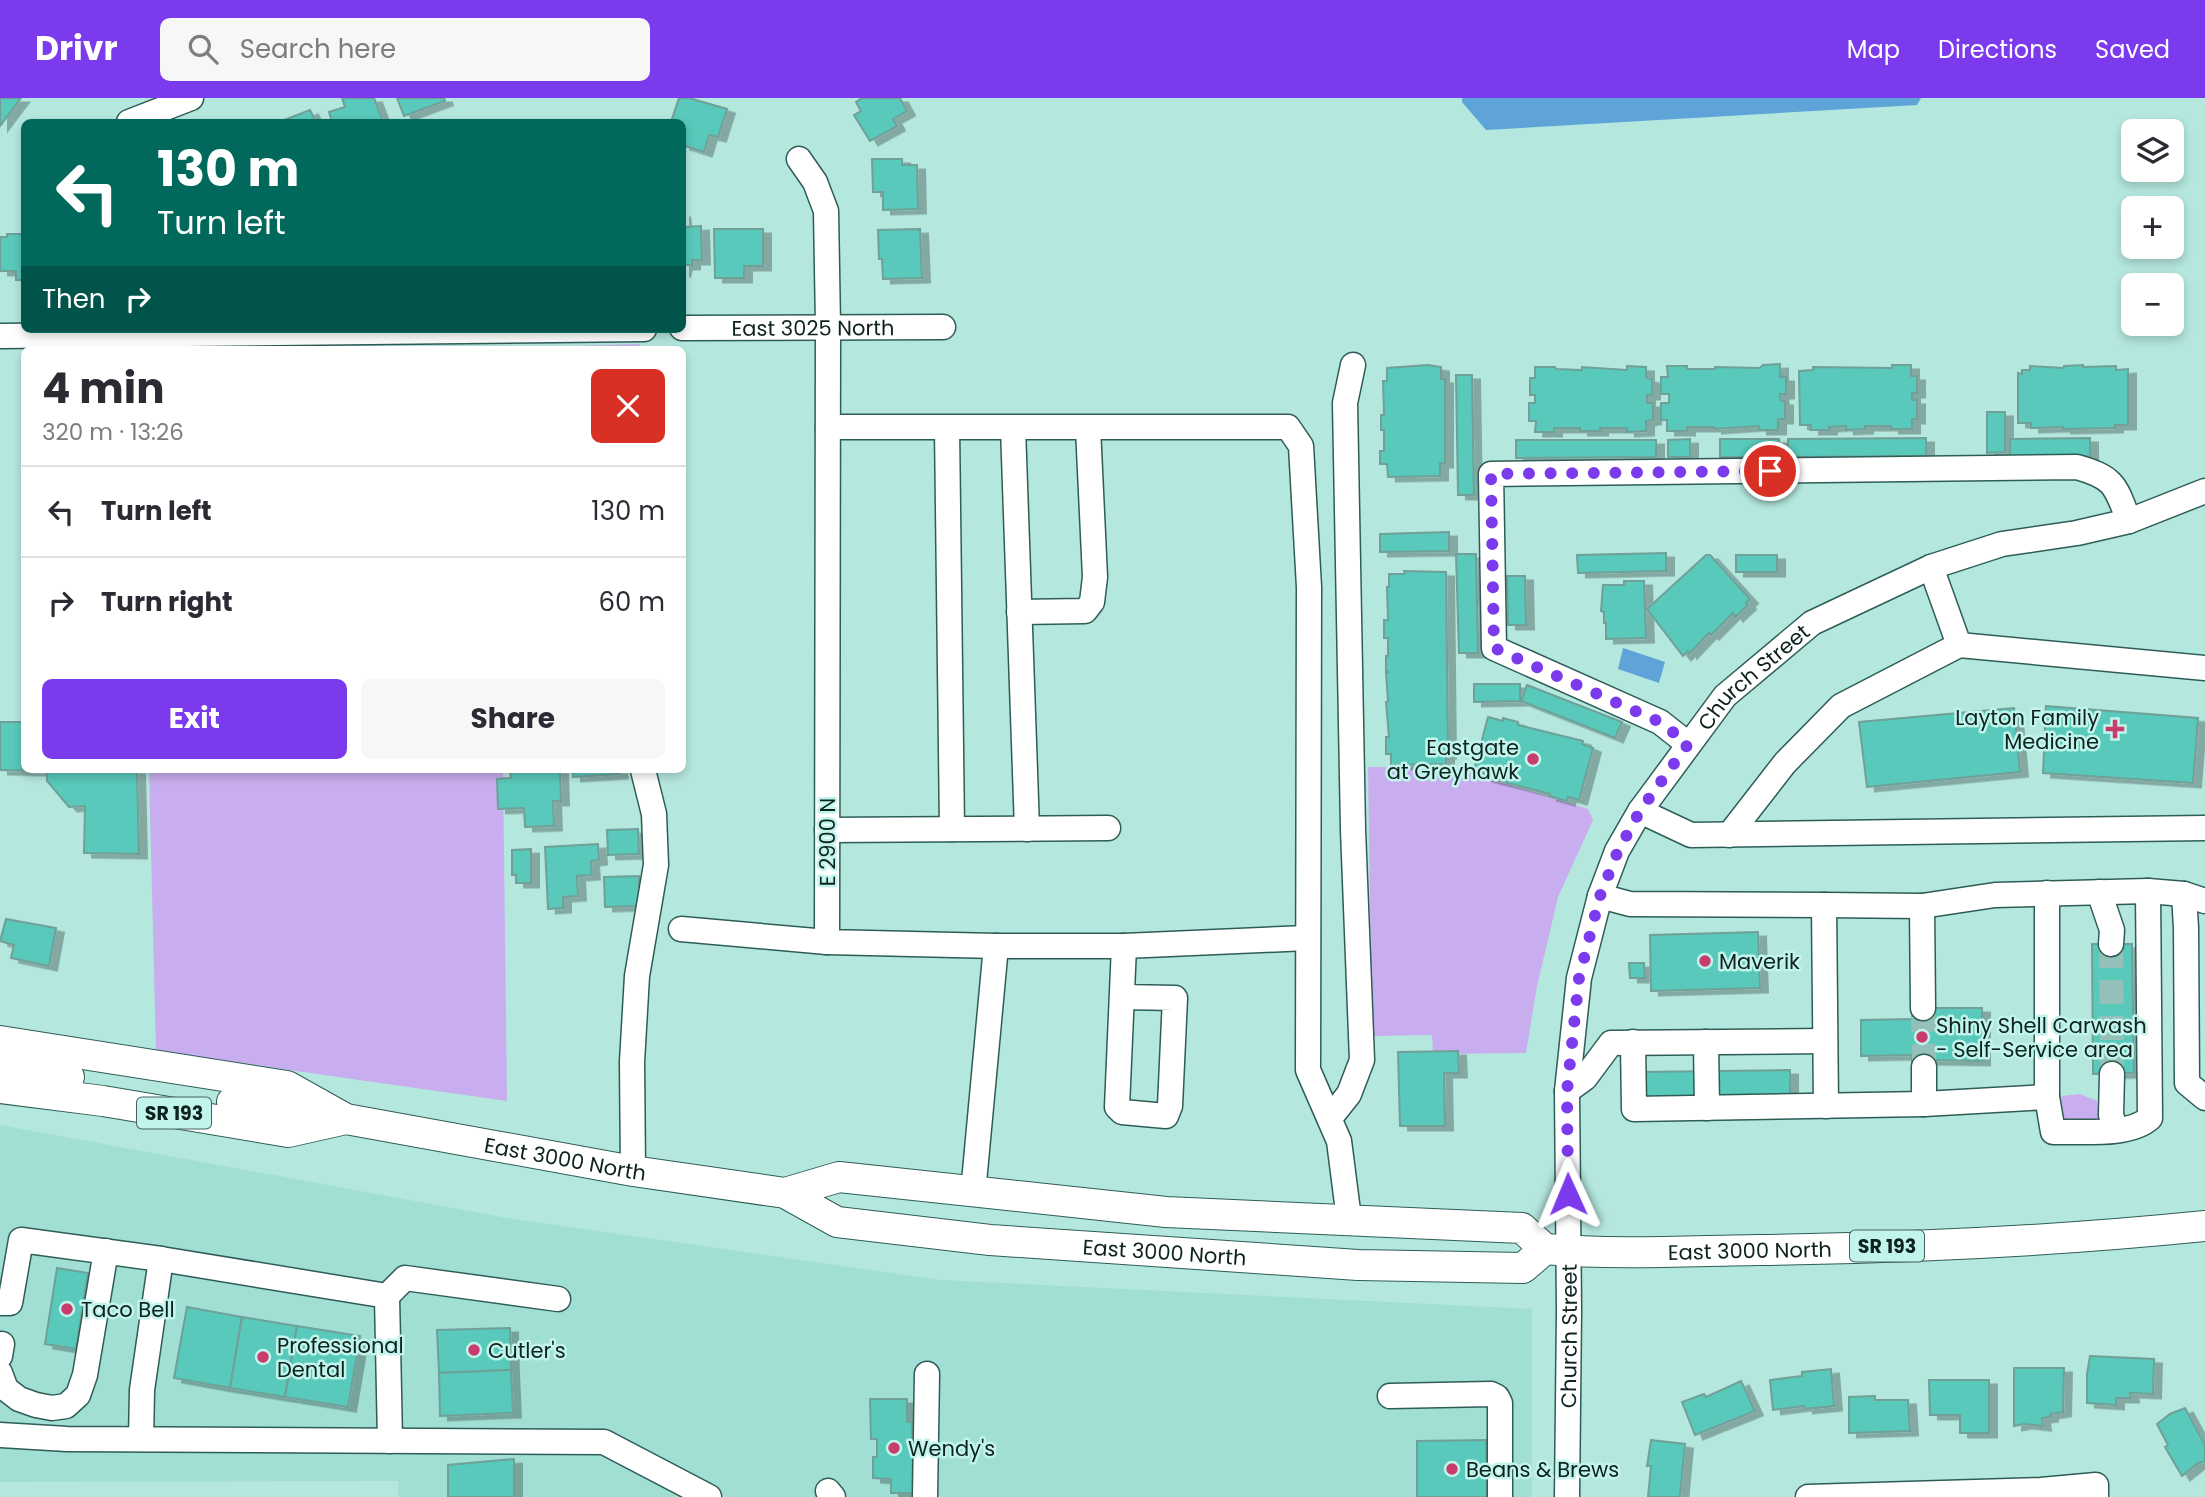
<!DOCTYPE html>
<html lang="en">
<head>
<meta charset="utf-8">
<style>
  :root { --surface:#fff; --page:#f7f7f7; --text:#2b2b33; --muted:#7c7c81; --line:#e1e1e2; --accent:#7c3aed }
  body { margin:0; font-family:Poppins,sans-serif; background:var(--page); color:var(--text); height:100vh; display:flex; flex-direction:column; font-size:26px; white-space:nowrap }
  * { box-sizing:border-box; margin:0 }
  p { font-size:23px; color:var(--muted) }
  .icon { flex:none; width:38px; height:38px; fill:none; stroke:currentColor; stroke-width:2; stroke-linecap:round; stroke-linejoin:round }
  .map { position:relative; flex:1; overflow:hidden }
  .sheet { position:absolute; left:21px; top:248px; width:665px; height:427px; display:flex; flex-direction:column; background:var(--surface); border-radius:10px; box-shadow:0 4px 10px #0003 }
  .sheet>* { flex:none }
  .top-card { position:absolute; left:21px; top:21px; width:665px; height:214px; border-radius:10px; box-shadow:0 4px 10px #0003; background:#00695c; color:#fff; overflow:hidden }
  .controls { position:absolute; left:2121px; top:21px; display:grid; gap:14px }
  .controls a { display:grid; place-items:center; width:63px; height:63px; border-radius:10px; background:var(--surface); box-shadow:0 4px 10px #0003; font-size:35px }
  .pin { position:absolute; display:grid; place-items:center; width:60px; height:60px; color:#fff; margin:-30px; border:4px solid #fff; border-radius:50%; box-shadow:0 2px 7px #0007 }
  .me { position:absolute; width:77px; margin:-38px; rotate:359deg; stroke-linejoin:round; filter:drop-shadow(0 0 5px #0008) }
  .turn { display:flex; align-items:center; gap:24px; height:147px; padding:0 21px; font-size:32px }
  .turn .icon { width:91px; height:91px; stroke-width:2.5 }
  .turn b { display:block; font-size:49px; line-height:60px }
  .then { display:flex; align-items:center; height:66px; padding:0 21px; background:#0003; gap:14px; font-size:26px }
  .round { display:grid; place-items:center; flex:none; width:74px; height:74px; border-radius:10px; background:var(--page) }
  .overview { display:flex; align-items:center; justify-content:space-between; height:119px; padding:0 21px }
  h1 { font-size:42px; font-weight:700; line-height:52px }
  .button { display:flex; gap:14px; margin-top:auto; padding:14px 21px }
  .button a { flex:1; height:80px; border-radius:10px; background:var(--accent); color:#fff; font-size:28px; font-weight:700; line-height:80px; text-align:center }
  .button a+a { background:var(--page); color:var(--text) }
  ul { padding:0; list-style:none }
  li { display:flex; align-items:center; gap:21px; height:91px; padding:0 21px; border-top:2px solid var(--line) }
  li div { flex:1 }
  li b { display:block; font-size:26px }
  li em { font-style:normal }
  header { display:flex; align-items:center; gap:42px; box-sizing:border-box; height:98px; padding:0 35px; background:var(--accent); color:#fff }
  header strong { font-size:33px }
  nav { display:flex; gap:38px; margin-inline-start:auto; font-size:24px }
  .search { width:490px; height:63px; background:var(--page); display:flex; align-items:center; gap:18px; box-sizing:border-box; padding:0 24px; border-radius:10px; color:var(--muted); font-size:26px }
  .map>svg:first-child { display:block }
  .built { fill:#a1ded4 }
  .green { fill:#c9aeef }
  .water { fill:#5ea4d9 }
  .building { fill:#58c9ba; stroke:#6fa098; stroke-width:2; filter:url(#shadow) }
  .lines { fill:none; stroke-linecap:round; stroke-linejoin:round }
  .minor-tunnel { stroke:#93c0b8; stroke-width:24; stroke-dasharray:24 12; stroke-linecap:butt }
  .minor-casing { stroke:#2e5d57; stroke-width:27 }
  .major-casing { stroke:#2e5d57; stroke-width:32 }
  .minor { stroke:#fff; stroke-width:24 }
  .major { stroke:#fff; stroke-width:30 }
  .route { stroke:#7c3aed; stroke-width:12; stroke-dasharray:0 21.6 }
  .poi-dot { fill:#c93c6e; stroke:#c1f5ec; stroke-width:2.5 }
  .labels { text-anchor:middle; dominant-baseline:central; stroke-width:5; stroke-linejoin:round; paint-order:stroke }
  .shield { fill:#c1f5ec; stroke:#44615c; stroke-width:2 }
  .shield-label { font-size:19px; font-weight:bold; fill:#0e221f }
  .street-label { font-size:21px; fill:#0e221f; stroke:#c1f5ec }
  .poi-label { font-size:21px; fill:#0e221f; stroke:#c1f5ec; text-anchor:start }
</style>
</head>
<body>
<header>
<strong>Drivr</strong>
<div class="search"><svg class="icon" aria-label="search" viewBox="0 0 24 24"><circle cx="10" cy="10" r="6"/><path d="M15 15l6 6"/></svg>Search here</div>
<nav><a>Map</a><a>Directions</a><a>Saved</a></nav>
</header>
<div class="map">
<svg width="2205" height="1399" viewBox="0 0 2205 1399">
  <defs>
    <filter id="shadow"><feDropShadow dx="8" dy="4.5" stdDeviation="0" flood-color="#0004"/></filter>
  </defs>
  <rect width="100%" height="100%" fill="#b4e7de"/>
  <path class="built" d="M0,1027L507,1120L940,1182L1532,1211V1399H398V1383L0,1384Z"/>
  <g class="green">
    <path d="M640,246V252H449Z"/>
    <path d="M1368,669L1454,670L1588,711L1593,722L1558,799L1537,888L1526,955L1433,956L1432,937L1372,938Z"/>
    <path d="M149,672H503L507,1003L156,953Z"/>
    <path d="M2080,996L2097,1003L2100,1024L2063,1026L2061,1003L2062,998Z"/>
  </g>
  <g class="water">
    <path d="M1462,0H1921L1917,7L1486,32L1462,4Z"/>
    <path d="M1623,550L1665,564L1659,585L1618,571Z"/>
  </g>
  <g class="building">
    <path d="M0,0H21L0,28Z"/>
    <path d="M342,0H374L383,24H332L329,14L345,9Z"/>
    <path d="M397,0H444L445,3L404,18Z"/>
    <path d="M679,0H689L727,11L718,39L709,37L704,54L682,47V24H671Z"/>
    <path d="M862,0H900L907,13L893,21L897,28L870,43L854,17L861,13L856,4Z"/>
    <path d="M310,12L316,24H279Z"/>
    <path d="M872,61H902V67H917L918,111L883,112V94H873Z"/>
    <path d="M682,114L684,129L701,128L702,162H692V167H684L682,175Z"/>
    <path d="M714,131H763V168H744V180H715Z"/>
    <path d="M920,131L922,180L883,181L882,161H879L878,132Z"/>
    <path d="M7,136H22V139H24V182H16V173H0V139H7Z"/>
    <path d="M1780,266V279H1786V296H1780L1781,303H1785V321H1778V332H1759V328L1714,331V329H1687V333H1667V322H1661V305H1669V296H1661V279H1668L1667,268H1687V271H1715V269L1760,270L1763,267Z"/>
    <path d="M1428,267L1441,269V281H1445V365H1440V378L1388,379L1387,366H1380V353H1384V332H1381V317H1384L1383,283H1387V270Z"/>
    <path d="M1892,267H1911V278H1917V295H1912V302H1917V321H1912V331H1891V328H1865V331L1846,332V328L1829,329V332H1811V327H1800L1799,273L1813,272V269L1892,270Z"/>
    <path d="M2083,267V269L2116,268V272L2128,271V327H2115V330L2063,331V329L2031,330V325H2018V275L2022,276V272H2030V268L2064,270V268Z"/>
    <path d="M1627,268L1646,269V280L1652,281V297H1647V305H1653V322L1646,323V333L1627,334V330H1600V333H1580V330H1554V334H1535L1536,323H1529V305H1535V297H1530V280H1535V269H1555L1556,271L1582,272V269L1627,272Z"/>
    <path d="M1456,277H1472L1474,397H1458Z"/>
    <path d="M1987,314H2005V354L1987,355Z"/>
    <path d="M1926,340V358L1788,359V341Z"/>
    <path d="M2090,340V358H2010V341Z"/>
    <path d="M1690,341V359H1668V342Z"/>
    <rect x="1720" y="341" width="59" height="18"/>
    <path d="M1516,342H1656V359L1516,360Z"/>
    <path d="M1449,434V453L1380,454V436Z"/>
    <path d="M1666,455V473L1578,475L1577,457Z"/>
    <path d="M1456,456H1476L1478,555H1459Z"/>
    <path d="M1706,457H1710L1750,501L1746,505L1748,507L1735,519L1733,515L1711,537L1709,535L1689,556L1688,553L1683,558L1647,511Z"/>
    <rect x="1736" y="457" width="41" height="17"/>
    <path d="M1404,473L1446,474L1448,656H1446V666L1391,667V656H1386V639H1389L1386,604L1388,603L1386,574H1388L1386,572V558H1388V540H1384V522H1388L1387,489H1389V476H1405Z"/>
    <path d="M1507,478H1525L1526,527H1508Z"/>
    <path d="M1624,483H1644L1646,540L1606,541V525H1604V514L1601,513L1603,487H1624Z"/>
    <path d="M1474,586H1520V603L1474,604Z"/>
    <path d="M1527,587L1622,624L1615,640L1521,603Z"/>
    <path d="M2046,608L2198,620L2193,685L2043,675Z"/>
    <path d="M2014,610L2020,674L1867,689L1859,624Z"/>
    <path d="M1488,619L1503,623V620L1518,624V627L1583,643L1582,646L1593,650L1579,702L1568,699L1567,703L1549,698L1550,696L1484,679L1485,675L1474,672Z"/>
    <path d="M0,624H24V672H137L139,756L84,755L85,708L69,709L47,683V673L0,672Z"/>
    <path d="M510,672H560L561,703H553L554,728L525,729L524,710L498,711L497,681L511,680Z"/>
    <path d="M573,672H619L620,676L573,679Z"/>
    <path d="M638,731L639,756L608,757L607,732Z"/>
    <path d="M598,746L599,762L591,763L592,777L577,778L578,798L563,799V810L548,811L545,749Z"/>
    <path d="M531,751V785H516V777H512V752Z"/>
    <path d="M639,778V808L605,809L604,779Z"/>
    <path d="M6,821L56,830L49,868L11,860L14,847L0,843Z"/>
    <path d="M1758,834L1760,890L1651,893L1650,837Z"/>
    <path d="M2092,846H2132L2134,975L2093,976Z"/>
    <path d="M1629,865H1644L1645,880H1630Z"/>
    <path d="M1912,910H1982V963L1927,962L1912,969V957L1861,958V922L1912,921Z"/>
    <path d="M1458,953L1459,975H1444L1445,1028H1400L1398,954Z"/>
    <path d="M1790,972V998L1639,1000V974Z"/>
    <path d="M57,1170L88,1175L76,1251L45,1246Z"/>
    <path d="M187,1209L242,1219L230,1290L174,1280Z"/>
    <path d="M242,1219L297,1228L285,1299L230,1290Z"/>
    <path d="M297,1228L360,1238L348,1309L285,1299Z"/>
    <path d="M510,1230L511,1272L439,1275L437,1232Z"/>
    <path d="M2090,1258L2154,1261L2153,1296L2130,1295L2131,1300H2116V1307L2087,1305V1276Z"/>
    <path d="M2014,1270H2064L2063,1314L2050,1316V1319L2042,1320L2043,1328L2024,1326L2014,1328Z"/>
    <path d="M1831,1271L1834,1308L1805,1311L1804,1308L1773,1312L1770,1282L1802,1278V1274Z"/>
    <path d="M511,1272L513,1315L440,1318L439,1275Z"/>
    <path d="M1929,1282H1989V1335H1960V1317H1930Z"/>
    <path d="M1741,1283L1755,1313L1695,1337L1682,1304L1704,1296L1706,1299Z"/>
    <path d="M1875,1298V1302H1908L1910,1333L1849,1335V1299Z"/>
    <path d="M870,1301H907V1324H912L913,1395H891V1381L873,1380V1359H877V1341H871Z"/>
    <path d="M2185,1310L2205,1347V1363L2197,1366L2182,1378L2165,1349L2168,1347L2157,1326L2170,1316Z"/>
    <path d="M1486,1342L1487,1399H1417V1343Z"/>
    <path d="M1651,1342L1685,1346L1680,1399H1648L1651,1368H1647Z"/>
    <path d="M514,1361V1399H448V1367Z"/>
  </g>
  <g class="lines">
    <g class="minor-tunnel">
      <path d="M2111,846L2112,976"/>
      <path d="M1923,910L1924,969"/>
    </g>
    <g class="minor-casing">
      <g id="minor">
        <path d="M129,24L191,0"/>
        <path d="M799,61L815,84L826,113L828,228L827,844L996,848L973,1095"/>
        <path id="s1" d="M682,230L943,229"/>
        <path d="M0,238L644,231"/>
        <path d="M828,329H1288L1301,348L1309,489L1308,972L1339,1043L1349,1121"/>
        <path d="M947,330L952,731"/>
        <path d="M1013,330L1027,731"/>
        <path d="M1931,469L1959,547L2205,570"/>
        <path d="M1019,514L1085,513L1092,504L1095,479L1088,330"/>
        <path d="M1688,646L1660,624L1494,550L1491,376L2077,369C2115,380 2115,387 2129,423"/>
        <path d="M1640,713L1691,737L2205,730"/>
        <path d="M827,732L1108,730"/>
        <path d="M1729,737L1785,665L1841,608L1959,547"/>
        <path d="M2099,794L2112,832L2111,846"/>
        <path d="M2047,795V999L2053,1034C2080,1033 2129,1039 2150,1020L2148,793"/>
        <path d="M2184,796L2186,830L2187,985L2205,1000"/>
        <path d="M1600,798L1630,806L1824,807L1826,1008"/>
        <path d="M1824,807L1922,808L1995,797L2148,793L2184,796L2205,803"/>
        <path d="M1922,808L1923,910"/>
        <path d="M681,831L827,844"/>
        <path d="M996,848H1124L1117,1009L1122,1014L1166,1018L1170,1008L1175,900L1122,899"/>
        <path d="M1124,848L1307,840"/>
        <path d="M1633,944L1634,1011L1924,1006L2047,999"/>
        <path d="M1706,944L1707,1010"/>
        <path d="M1924,969V1006"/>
        <path d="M2112,976L2111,1017L2116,1032"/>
        <path d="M1567,993L1585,980L1611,945L1825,943"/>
        <path d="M1330,1020L1349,996L1362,962L1353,732L1345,305L1353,267"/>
        <path d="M633,1073L632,964L637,878L656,767L654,716L643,672"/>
        <path d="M387,1198L405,1180L558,1201"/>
        <path d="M0,1205H10L21,1142L161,1161"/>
        <path d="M0,1258L2,1246"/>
        <path d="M0,1275L6,1291L19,1301L36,1307L52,1310L66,1308L78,1297L85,1277L106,1153"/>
        <path d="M1390,1298L1491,1296L1497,1299L1500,1305V1399"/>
        <path d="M0,1337L67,1341L604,1344L709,1399"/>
        <path d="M141,1341L142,1292L161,1161L387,1198L390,1343"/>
        <path d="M828,1393L833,1399"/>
        <path d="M925,1399L927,1276"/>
        <path id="s2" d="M1567,1399L1569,1213L1567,993L1579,880L1600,798L1617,753L1640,713L1725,598L1812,525L1931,469L2002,446L2077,435L2129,423L2205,393"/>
        <path d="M1808,1399L2041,1392L2096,1387V1399"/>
      </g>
    </g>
    <g class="major-casing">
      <g id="major">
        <path id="s3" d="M0,943L287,988L346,1021L633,1073L785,1095L837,1124L990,1142L1358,1167L1523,1170L1545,1151L1522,1130L1166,1114L839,1079L785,1095"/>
        <path d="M0,968L69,979"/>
        <path d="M0,990L103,1003L288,1034L346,1021"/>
        <path d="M232,1004L297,1012L317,1005"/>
        <path id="s4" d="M1545,1151C1616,1157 1687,1153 1758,1152C1907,1150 2057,1143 2205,1128"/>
      </g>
    </g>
    <use href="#minor" class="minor"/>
    <use href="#major" class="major"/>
  </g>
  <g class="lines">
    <path class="route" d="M1568,1096L1567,993L1579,880L1600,798L1618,753L1640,713L1688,646L1660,624L1494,550L1491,376L1770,373"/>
  </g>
  <g class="poi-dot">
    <path d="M2111.5 620.5h7v7h7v7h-7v7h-7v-7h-7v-7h7z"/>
    <circle cx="1533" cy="661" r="7"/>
    <circle cx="1705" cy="863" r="7"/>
    <circle cx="1922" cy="939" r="7"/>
    <circle cx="67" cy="1211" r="7"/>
    <circle cx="474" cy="1252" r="7"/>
    <circle cx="263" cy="1259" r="7"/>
    <circle cx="894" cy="1350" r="7"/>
    <circle cx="1452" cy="1371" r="7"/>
  </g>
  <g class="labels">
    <g class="shield">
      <rect x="137" y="999.5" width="74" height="31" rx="5"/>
      <rect x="1850" y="1132.5" width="74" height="31" rx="5"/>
    </g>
    <g class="shield-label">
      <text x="174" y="1015">SR 193</text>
      <text x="1887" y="1148">SR 193</text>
    </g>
    <g class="street-label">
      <text stroke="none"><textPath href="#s1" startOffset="131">East 3025 North</textPath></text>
      <text stroke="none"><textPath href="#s2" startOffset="875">Church Street</textPath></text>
      <text transform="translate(827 744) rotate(-90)">E 2900 N</text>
      <text stroke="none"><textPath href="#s3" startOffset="581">East 3000 North</textPath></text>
      <text stroke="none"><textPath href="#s4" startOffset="205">East 3000 North</textPath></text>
      <text stroke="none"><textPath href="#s3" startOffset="1192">East 3000 North</textPath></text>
      <text stroke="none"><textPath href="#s2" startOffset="161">Church Street</textPath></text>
    </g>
    <g class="poi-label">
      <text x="2099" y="619" text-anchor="end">Layton Family<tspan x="2099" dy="24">Medicine</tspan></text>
      <text x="1519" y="649" text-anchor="end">Eastgate<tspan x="1519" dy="24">at Greyhawk</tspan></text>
      <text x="1719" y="863">Maverik</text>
      <text x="1936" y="927">Shiny Shell Carwash<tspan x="1936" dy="24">- Self-Service area</tspan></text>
      <text x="81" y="1211">Taco Bell</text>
      <text x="277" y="1247">Professional<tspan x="277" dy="24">Dental</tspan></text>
      <text x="488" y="1252">Cutler's</text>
      <text x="908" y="1350">Wendy's</text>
      <text x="1466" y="1371">Beans &amp; Brews</text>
    </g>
  </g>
</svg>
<div class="controls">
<a><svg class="icon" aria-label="layers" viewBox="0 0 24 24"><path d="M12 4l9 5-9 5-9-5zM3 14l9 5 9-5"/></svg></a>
<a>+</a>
<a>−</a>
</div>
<div class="pin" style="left:1770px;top:373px;background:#d93025"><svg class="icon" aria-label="arrive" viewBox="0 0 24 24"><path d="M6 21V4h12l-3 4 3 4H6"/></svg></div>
<svg class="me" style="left:1568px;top:1096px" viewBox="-20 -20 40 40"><path d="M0-17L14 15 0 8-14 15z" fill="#7c3aed" stroke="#fff" stroke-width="4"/></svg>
<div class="top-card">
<div class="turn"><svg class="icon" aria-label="left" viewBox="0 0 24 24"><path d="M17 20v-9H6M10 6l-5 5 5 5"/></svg><div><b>130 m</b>Turn left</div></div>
<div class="then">Then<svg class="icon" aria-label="right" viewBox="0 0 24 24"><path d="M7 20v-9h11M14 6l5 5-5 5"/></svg></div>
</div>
<section class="sheet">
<div class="overview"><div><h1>4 min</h1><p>320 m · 13:26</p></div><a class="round" style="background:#d93025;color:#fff"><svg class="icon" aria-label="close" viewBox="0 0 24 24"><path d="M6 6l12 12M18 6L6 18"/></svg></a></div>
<ul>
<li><svg class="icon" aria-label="left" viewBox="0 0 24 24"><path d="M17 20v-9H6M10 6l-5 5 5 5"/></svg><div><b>Turn left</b></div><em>130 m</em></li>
<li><svg class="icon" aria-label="right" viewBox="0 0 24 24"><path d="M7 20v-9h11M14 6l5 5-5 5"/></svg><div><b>Turn right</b></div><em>60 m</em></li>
</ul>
<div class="button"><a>Exit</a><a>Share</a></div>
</section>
</div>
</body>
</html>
